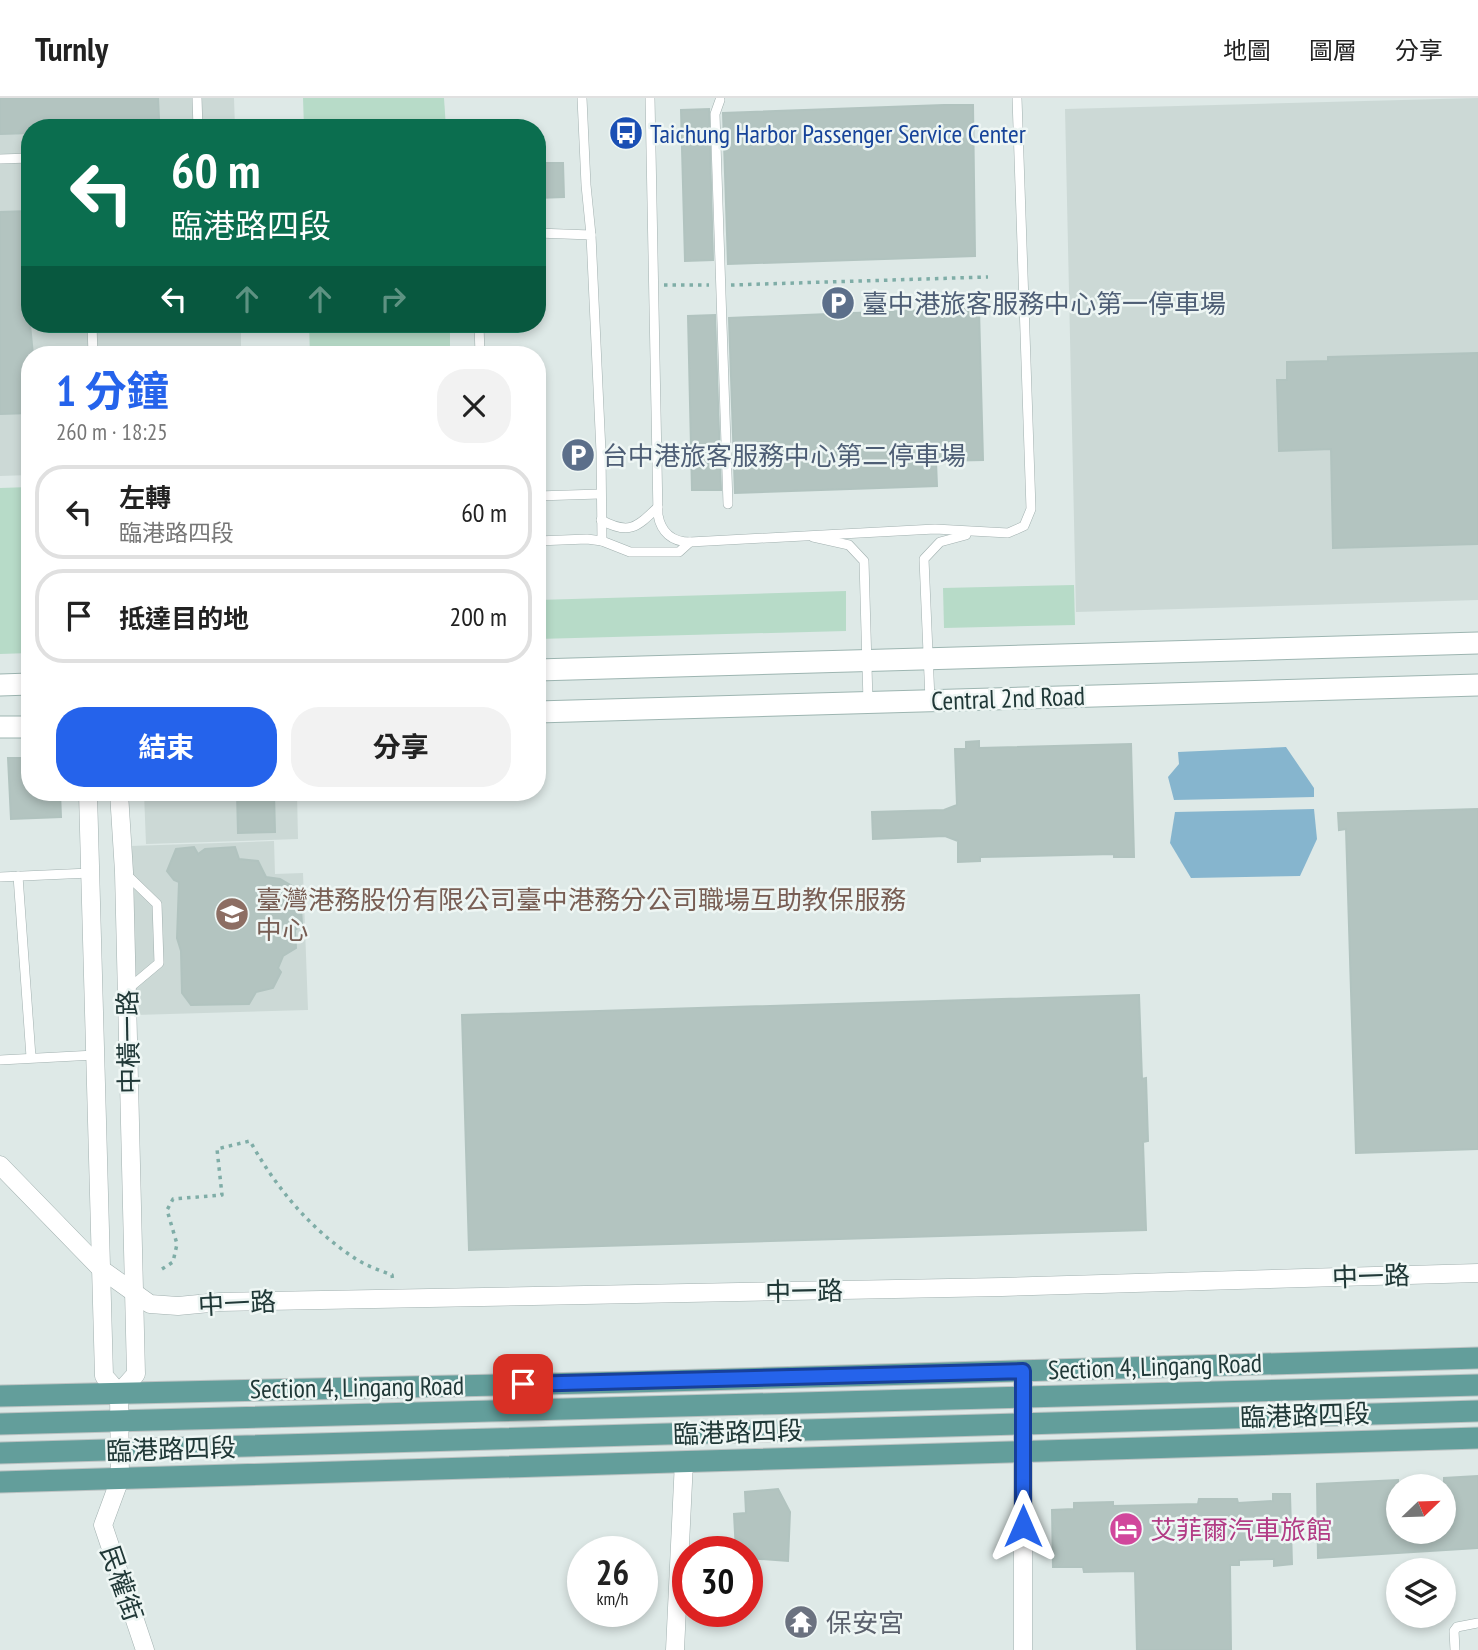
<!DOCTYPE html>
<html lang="zh-TW">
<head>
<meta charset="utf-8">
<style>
  :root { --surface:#fff; --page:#f2f2f2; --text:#222; --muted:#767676; --line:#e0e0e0; --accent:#2563eb }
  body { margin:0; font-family:"PT Sans Narrow","Noto Sans TC",sans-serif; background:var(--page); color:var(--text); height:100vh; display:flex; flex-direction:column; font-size:26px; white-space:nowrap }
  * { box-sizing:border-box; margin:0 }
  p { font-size:23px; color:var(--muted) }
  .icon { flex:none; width:38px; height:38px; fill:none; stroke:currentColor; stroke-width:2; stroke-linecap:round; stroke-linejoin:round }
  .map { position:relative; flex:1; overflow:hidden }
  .drawer { position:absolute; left:21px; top:248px; width:525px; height:455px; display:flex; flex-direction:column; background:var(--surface); border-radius:28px; box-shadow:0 4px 10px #0003 }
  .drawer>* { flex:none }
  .top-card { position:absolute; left:21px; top:21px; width:525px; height:214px; border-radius:28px; box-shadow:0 4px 10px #0003; background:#0b6e4f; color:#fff; overflow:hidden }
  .needle { width:46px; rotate:67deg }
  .controls { position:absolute; left:1386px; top:1376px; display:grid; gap:14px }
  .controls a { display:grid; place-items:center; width:70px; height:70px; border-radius:50%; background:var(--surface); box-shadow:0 4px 10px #0003; font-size:35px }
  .speed { position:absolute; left:567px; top:1438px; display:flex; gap:14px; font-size:35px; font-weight:700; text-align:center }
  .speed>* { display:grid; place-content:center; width:91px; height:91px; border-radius:50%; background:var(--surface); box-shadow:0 4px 10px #0003; line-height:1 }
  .speed small { font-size:18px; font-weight:400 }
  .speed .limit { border:10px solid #d22; background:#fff; color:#111 }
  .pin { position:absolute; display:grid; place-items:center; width:60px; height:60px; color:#fff; margin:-30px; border-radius:14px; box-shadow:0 4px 10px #0006 }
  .me { position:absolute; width:77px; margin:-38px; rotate:0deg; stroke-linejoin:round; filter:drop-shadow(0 0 5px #0008) }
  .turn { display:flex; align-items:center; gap:24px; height:147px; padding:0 35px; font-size:32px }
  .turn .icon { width:91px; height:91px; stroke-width:2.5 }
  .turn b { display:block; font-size:49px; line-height:60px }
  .lanes { display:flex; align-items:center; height:66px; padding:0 35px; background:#0003; justify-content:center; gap:35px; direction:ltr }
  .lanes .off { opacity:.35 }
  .round { display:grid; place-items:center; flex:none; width:74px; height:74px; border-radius:28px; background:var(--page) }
  .head { display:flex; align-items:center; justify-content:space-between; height:119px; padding:0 35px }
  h1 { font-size:42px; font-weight:700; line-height:52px; color:var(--accent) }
  .cta { display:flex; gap:14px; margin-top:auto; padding:14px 35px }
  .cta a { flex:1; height:80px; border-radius:28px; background:var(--accent); color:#fff; font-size:28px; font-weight:700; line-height:80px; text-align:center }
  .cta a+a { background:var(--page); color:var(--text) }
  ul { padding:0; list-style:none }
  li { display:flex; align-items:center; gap:21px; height:94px; margin:0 14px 10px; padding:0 21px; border:4px solid var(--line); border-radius:28px }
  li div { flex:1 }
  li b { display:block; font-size:26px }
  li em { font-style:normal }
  header { display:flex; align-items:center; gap:42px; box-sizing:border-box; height:98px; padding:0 35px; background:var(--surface); border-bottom:2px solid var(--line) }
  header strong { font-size:33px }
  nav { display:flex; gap:38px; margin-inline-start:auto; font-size:24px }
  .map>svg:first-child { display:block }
  .built { fill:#ccd9d6 }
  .green { fill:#b7dbc8 }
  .water { fill:#86b5ce }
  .building { fill:#b3c4c0; stroke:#b1c3bf; stroke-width:2 }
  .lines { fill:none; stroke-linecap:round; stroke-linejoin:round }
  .lane-casing { stroke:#a1b0af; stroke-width:10 }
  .street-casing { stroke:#a1b0af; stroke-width:19 }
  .secondary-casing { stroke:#9db5b1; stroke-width:23 }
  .primary-casing { stroke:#bcc3c3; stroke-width:23 }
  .path { stroke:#7fada7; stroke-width:3.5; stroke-dasharray:3.5 5; stroke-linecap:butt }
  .lane { stroke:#fff; stroke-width:9 }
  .street { stroke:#fff; stroke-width:18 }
  .secondary { stroke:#fff; stroke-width:21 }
  .primary { stroke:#639e9b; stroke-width:21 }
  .route-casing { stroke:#184099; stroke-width:18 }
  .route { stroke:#2563eb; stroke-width:12 }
  .labels { text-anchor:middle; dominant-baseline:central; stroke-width:5; stroke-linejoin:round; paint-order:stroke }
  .transit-label { font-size:26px; fill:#164399; stroke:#eef6f4; text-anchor:start }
  .service-label { font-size:26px; fill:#4e5e75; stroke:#eef6f4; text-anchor:start }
  .street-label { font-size:26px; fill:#203837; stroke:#eef6f4 }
  .education-label { font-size:26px; fill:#785e54; stroke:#eef6f4; text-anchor:start }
  .hotel-label { font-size:26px; fill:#b23c85; stroke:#eef6f4; text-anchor:start }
  .worship-label { font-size:26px; fill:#5b616d; stroke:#eef6f4; text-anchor:start }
</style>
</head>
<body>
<header>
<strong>Turnly</strong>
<nav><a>地圖</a><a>圖層</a><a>分享</a></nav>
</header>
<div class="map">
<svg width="1478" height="1552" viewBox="0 0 1478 1552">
  <rect width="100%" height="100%" fill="#dee9e7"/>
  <g class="built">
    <path d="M0,0H234L235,30H30V226H241V257H30V377L0,378Z"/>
    <path d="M1478,0V502L1076,514L1065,11Z"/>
    <path d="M144,695H297L298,741L146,746Z"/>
    <path d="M274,743L275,776L303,775L308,912L135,917L130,748Z"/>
  </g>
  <g class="green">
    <path d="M303,0H444L446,30H304Z"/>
    <path d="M309,226H450V257H310Z"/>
    <path d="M30,389V555L0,556V390Z"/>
    <path d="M1074,487L1075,527L944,530L943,490Z"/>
    <path d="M846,493V533L537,541V502Z"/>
  </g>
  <g class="water">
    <path d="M1286,649L1314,690V699L1174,702L1168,679L1179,666L1178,654Z"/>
    <path d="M1314,711L1317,741L1300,778L1191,780L1170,745L1175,714Z"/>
  </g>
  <g class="building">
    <path d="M0,0H158L159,21L80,24V30H30V35L0,36Z"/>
    <path d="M944,7H973L975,158L728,166L723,15Z"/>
    <path d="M709,11L713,162L685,163L681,12Z"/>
    <path d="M537,65H563L564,99L537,100Z"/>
    <path d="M29,113L30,226L33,257H30V315L0,316V114Z"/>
    <path d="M951,211H979L983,362L936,363L937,388L735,395L729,220Z"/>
    <path d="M715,217L721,392H692L688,218Z"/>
    <path d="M1478,255V446L1333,450L1331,351L1279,353L1277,282H1287V264L1328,263V259Z"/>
    <path d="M979,643V650L1131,646L1134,759H1114V756L980,759V763L958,764V743L945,738L873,741L872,714L944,712L957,707L955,651H966V644Z"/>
    <path d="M8,660H30V695H60L61,719L11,721Z"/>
    <path d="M237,695H274L275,734L238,735Z"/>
    <path d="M1478,711V1051L1356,1055L1346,731L1339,732L1338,715Z"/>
    <path d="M194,749L198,756L205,751L235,749L239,761L258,763L266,779L280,781L294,789L295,808L301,810L302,827L295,832L296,850L283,858L278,870L281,874L273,890L256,894L249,906L191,907L182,895L181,853L177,840L179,784L174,782L167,773L176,751Z"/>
    <path d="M1139,897L1142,981L1146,980L1148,1043L1143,1044L1146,1132L469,1152L462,917Z"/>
    <path d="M1478,1378V1450L1318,1460L1317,1386L1398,1382V1433H1444V1380Z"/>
    <path d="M778,1391L790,1414L788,1463L747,1460V1454H736L734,1416L746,1415L745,1394Z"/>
    <path d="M1273,1396H1290L1292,1466L1274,1468V1461L1239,1462V1467H1230L1231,1552H1137L1135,1473L1084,1474L1083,1469H1053L1052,1412L1074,1411V1405L1113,1404V1408L1198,1406L1199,1401H1237L1238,1405L1273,1403Z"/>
  </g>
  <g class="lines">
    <g class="lane-casing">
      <g id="lane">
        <path d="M197,0L198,30"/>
        <path d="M582,0L586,87L591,137"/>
        <path d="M650,0L658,417C661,434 672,444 690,444L935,431L1008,435L1024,428L1031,411L1017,0"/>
        <path d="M720,2L715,16L728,406"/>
        <path d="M0,61L30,60"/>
        <path d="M537,135L591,137L601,354L602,443"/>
        <path d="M92,226L93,257"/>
        <path d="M479,226L480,257"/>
        <path d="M537,398L600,396"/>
        <path d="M601,422C629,437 636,430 658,409"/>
        <path d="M813,439L849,447L864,463L868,604"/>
        <path d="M537,443L587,441L602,443L630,454H679L690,444"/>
        <path d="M930,602L924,461L940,444L966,437"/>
        <path d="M126,776L157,806L159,865L128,891"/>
        <path d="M18,778L31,959"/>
        <path d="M0,779L90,775"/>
        <path d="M0,962L95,957"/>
        <path d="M1455,1552L1454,1533L1457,1529L1478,1525"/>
      </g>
    </g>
    <g class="street-casing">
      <g id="street">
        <path d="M88,695L104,1278L119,1295"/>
        <path d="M119,695L124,774L136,1276L119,1295"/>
        <path d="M0,1067L101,1171L150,1206L178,1208L220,1204L1002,1189L1478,1175"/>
        <path d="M119,1295L120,1381L103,1427L145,1552"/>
        <path d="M675,1552L684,1363"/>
        <path d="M1023,1552V1273"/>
      </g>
    </g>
    <g class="secondary-casing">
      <g id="secondary">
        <path d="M537,572L1478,545"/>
        <path d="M0,587L30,586"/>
        <path d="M537,614L1478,587"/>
        <path d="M0,629H30"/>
      </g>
    </g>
    <g class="primary-casing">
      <g id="primary">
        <path d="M0,1298L631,1284L1478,1260"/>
        <path d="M0,1326L1478,1287"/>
        <path d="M0,1355L1478,1313"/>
        <path d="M0,1384L1478,1340"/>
      </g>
    </g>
    <g class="path">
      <path d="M664,187H709"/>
      <path d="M731,187L988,179"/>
      <path d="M162,1171L173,1164L177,1146L167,1112L173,1101L222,1097L217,1051L250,1043C275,1088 309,1130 353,1159C364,1167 379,1172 392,1177L393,1185"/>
    </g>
    <use href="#lane" class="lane"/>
    <use href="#street" class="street"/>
    <use href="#secondary" class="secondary"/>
    <use href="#primary" class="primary"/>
  </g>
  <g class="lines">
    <g class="route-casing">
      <path id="route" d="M523,1286L1023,1273V1428"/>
    </g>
    <use href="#route" class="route"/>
  </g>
  <defs>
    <g id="bus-disc" transform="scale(1.75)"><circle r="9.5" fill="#1a4fb4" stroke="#eef6f4"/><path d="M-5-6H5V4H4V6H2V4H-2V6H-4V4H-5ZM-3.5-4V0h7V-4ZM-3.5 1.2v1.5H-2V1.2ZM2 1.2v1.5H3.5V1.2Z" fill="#fff"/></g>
    <g id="parking-disc" transform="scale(1.75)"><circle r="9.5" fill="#5c6f8a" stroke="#eef6f4"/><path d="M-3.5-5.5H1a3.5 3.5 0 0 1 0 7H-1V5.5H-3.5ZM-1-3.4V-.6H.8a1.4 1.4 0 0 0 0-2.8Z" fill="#fff"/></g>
    <g id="school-disc" transform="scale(1.75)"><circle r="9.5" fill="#8d6e63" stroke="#eef6f4"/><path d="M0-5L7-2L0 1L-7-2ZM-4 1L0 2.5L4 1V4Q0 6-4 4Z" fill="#fff"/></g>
    <g id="hotel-disc" transform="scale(1.75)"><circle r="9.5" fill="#d1479c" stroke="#eef6f4"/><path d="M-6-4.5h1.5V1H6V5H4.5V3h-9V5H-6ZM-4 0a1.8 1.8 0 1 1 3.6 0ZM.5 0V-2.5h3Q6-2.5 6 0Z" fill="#fff"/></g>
    <g id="temple-disc" transform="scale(1.75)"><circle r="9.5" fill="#6b7280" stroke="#eef6f4"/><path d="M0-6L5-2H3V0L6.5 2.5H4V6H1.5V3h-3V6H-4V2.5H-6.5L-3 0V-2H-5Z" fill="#fff"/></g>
  </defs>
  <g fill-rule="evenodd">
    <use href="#bus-disc" x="626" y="35"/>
    <use href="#parking-disc" x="838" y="205"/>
    <use href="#parking-disc" x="578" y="357"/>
    <use href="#school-disc" x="232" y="816"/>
    <use href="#hotel-disc" x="1126" y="1431"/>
    <use href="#temple-disc" x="801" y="1524"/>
  </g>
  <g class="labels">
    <g class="transit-label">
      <text x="650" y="35">Taichung Harbor Passenger Service Center</text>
    </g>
    <g class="service-label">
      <text x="862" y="205">臺中港旅客服務中心第一停車場</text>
      <text x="602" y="357">台中港旅客服務中心第二停車場</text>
    </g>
    <g class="street-label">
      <text transform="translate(1008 600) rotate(-2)">Central 2nd Road</text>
      <text transform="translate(128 944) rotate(-91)">中橫一路</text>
      <text transform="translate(1371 1178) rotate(-2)">中一路</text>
      <text transform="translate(804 1193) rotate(-1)">中一路</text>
      <text transform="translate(237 1205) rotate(-3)">中一路</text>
      <text transform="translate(1155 1268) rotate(-2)">Section 4, Lingang Road</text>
      <text transform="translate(357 1289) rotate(-1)">Section 4, Lingang Road</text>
      <text transform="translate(1305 1317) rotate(-2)">臨港路四段</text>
      <text transform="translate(738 1334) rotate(-2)">臨港路四段</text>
      <text transform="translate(171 1351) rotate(-2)">臨港路四段</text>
      <text transform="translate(122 1485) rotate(71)">民權街</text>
    </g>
    <g class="education-label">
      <text x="256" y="801">臺灣港務股份有限公司臺中港務分公司職場互助教保服務<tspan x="256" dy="30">中心</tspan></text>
    </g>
    <g class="hotel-label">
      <text x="1150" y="1431">艾菲爾汽車旅館</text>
    </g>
    <g class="worship-label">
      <text x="826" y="1524">保安宮</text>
    </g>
  </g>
</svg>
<div class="controls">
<a><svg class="needle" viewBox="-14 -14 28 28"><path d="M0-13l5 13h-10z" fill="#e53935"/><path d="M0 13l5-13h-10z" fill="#767676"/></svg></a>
<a><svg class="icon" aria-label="layers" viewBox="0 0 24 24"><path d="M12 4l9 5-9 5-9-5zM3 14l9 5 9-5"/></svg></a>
</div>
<div class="speed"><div>26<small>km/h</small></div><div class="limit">30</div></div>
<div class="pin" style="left:523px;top:1286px;background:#d93025"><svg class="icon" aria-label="arrive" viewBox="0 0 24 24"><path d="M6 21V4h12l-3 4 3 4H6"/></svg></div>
<svg class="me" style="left:1023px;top:1428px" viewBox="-20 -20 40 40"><path d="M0-17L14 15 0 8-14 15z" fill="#2563eb" stroke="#fff" stroke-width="4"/></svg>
<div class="top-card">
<div class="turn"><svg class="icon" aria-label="left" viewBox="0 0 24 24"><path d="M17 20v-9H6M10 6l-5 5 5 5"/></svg><div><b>60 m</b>臨港路四段</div></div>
<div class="lanes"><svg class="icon" aria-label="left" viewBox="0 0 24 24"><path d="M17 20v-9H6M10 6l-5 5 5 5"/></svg><svg class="icon off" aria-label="ahead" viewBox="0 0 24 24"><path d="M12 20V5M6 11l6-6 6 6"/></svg><svg class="icon off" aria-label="ahead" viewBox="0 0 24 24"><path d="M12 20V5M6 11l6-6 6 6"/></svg><svg class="icon off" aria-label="right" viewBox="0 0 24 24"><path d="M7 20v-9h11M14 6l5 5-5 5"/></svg></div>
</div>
<section class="drawer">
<div class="head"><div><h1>1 分鐘</h1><p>260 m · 18:25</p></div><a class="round"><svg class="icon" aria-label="close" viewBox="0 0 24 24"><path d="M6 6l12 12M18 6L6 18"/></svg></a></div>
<ul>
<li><svg class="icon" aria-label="left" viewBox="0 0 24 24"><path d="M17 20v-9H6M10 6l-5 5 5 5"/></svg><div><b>左轉</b><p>臨港路四段</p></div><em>60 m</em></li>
<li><svg class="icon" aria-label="arrive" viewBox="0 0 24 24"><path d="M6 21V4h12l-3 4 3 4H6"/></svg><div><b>抵達目的地</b></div><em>200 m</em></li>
</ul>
<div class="cta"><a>結束</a><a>分享</a></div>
</section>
</div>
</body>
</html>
